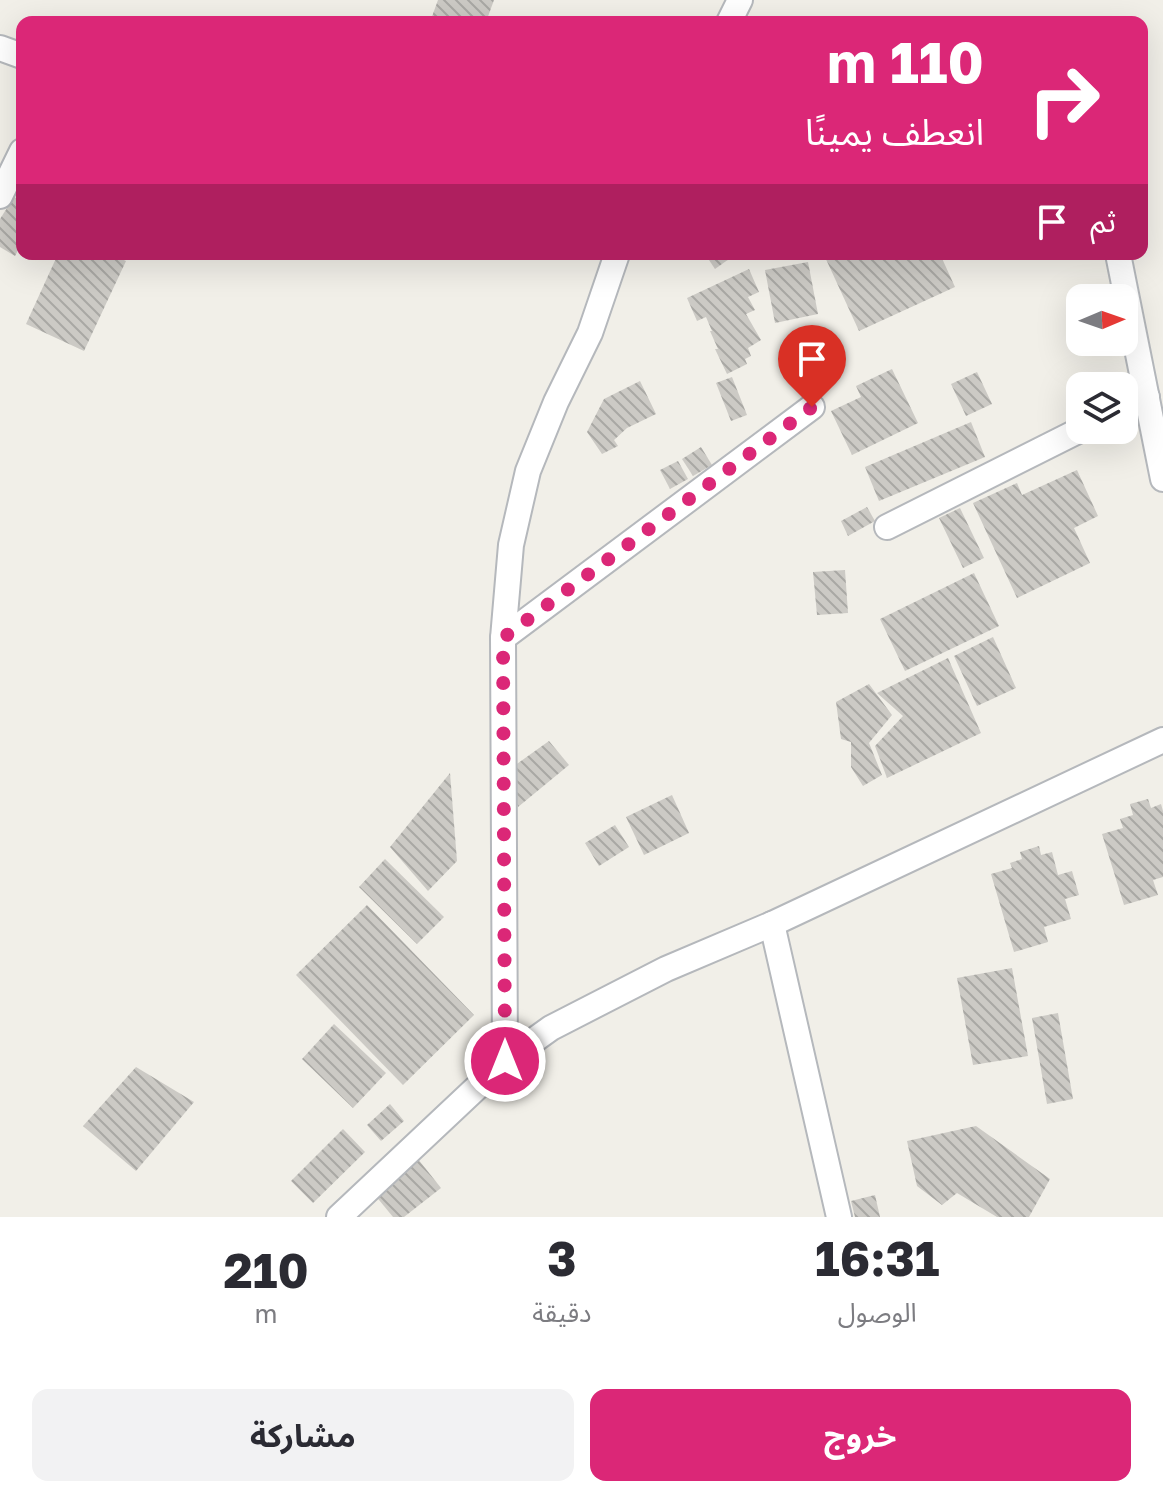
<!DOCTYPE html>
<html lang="ar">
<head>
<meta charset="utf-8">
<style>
  :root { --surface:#fff; --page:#f2f2f3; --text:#2b2b33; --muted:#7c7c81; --accent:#db2777 }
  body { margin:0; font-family:"Golos Text","Noto Sans Arabic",sans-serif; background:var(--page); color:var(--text); direction:rtl; height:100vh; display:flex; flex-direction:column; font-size:30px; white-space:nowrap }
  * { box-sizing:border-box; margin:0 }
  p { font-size:26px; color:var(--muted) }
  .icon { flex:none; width:44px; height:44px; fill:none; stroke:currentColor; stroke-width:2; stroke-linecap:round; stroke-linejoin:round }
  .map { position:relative; height:1217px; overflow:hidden; direction:ltr }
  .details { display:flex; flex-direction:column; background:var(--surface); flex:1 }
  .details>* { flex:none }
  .hud { position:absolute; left:16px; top:16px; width:1132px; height:244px; border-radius:16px; box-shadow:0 8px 32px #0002; direction:rtl; background:#db2777; color:#fff; overflow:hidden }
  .needle { width:52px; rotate:88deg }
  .tools { position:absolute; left:1066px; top:284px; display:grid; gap:16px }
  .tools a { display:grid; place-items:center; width:72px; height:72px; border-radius:16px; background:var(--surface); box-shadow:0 8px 32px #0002; font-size:40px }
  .pin { position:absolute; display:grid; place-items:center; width:68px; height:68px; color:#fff; margin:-82px -34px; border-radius:50% 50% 50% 0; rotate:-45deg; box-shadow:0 0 8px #0007 }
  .pin .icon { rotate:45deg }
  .me { position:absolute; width:88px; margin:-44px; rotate:0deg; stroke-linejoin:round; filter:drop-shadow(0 0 6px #0008) }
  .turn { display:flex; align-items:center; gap:28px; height:168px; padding:0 32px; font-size:36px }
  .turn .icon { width:104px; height:104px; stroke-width:2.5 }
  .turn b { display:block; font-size:56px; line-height:68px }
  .then { display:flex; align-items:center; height:76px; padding:0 32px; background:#0003; gap:16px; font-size:30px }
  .eta { display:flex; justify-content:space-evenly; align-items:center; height:136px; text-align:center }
  .eta b { font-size:48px; font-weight:700; line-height:56px }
  .button { display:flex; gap:16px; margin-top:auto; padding:16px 32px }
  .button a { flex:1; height:92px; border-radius:16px; background:var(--accent); color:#fff; font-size:32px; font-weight:700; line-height:92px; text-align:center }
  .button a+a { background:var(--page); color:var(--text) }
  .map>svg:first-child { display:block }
  .building { fill:url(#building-back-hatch) }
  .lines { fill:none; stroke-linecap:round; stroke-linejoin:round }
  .street-casing { stroke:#b5b8bc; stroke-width:28 }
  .street { stroke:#fff; stroke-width:24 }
  .route { stroke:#db2777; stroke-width:14; stroke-dasharray:0 25.2 }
</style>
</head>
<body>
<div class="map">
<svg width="1163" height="1217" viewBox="0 0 1163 1217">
  <defs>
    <pattern id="building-back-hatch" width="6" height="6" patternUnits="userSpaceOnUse" patternTransform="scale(2)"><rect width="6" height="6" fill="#cccac5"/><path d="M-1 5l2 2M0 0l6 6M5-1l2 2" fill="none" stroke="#a9a8a4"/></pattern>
  </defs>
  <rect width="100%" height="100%" fill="#f1efe8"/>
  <g class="building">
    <path d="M438,0H494L486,22H430Z"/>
    <path d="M14,197L22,201V243L15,256L0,247V219Z"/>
    <path d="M58,254H111L126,261L84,351L26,324Z"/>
    <path d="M705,254H736L715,269Z"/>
    <path d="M831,254H940L955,287L859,331L825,257Z"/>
    <path d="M808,262L818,314L775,323L765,270Z"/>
    <path d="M749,269L759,292L748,297L755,310L746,314L761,340L748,348L751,356L745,359L747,364L727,374L715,349H718L710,331H712L706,317L697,321L687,298Z"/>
    <path d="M892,369L918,423L852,455L831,411L861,397L856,386Z"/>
    <path d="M977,372L992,404L966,416L951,384Z"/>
    <path d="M732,377L747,415L731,421L716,383Z"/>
    <path d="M640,381L656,414L627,428L614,440L618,446L602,454L587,432L604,399Z"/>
    <path d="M971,422L985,457L879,501L865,467Z"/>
    <path d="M701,447L712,465L693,476L682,459Z"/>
    <path d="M678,461L688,479L670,489L660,470Z"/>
    <path d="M1077,470L1098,516L1074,528L1090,563L1017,598L973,503L1017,483L1022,495Z"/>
    <path d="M867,507L875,521L848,536L841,521Z"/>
    <path d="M960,508L984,558L963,568L939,518Z"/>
    <path d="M845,570L848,613L817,615L813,572Z"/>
    <path d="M974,573L999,626L905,671L880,619Z"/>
    <path d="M993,637L1016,688L977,706L954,656Z"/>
    <path d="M948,658L981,733L887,778L875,746L903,716L877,693Z"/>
    <path d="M869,684L892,715L869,743L882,775L863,786L851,767V742L841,739L836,702Z"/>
    <path d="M549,741L569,765L518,807L507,771Z"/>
    <path d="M450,773L457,861L428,891L390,847Z"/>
    <path d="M672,795L689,833L644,855L626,817Z"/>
    <path d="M1148,799L1151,808L1161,804L1163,811V877L1153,880L1158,895L1124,905L1102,834L1123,828L1120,819L1133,815L1130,804Z"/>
    <path d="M615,825L629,847L599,866L585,843Z"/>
    <path d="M1039,846L1041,855L1052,852L1058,875L1072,871L1079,895L1065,899L1071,919L1044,927L1048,942L1014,952L991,874L1012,868L1010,863L1022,859L1020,852Z"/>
    <path d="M385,859L444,917L417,944L359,887Z"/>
    <path d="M367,905L474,1015L403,1085L296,975Z"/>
    <path d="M1012,968L1028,1056L973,1065L957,978Z"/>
    <path d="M1058,1013L1073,1099L1047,1104L1032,1018Z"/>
    <path d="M334,1024L386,1073L353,1108L302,1059Z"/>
    <path d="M136,1067L194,1102L136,1171L83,1126Z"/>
    <path d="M390,1104L404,1121L381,1141L367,1125Z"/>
    <path d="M976,1126L1050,1179L1029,1217H997L957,1193L942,1205L917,1186L907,1141Z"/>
    <path d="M343,1129L365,1152L313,1203L291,1181Z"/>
    <path d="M414,1154L441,1188L404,1217H393L370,1189Z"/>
    <path d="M875,1195L880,1217H855L851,1201Z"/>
  </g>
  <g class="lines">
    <g class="street-casing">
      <g id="street">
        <path d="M729,22L740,0"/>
        <path d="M0,48L22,56"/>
        <path d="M0,196L22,151"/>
        <path d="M1118,254L1163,479"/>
        <path d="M1124,408L1147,397"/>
        <path d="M887,527L1080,430"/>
        <path d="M503,638L812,407"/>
        <path d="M772,924L839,1217"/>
        <path d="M505,1061L503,638L511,545L528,471L556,402L590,333L617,254"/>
        <path d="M339,1217L505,1061L551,1028L666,969L772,924L1163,740"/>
      </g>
    </g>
    <use href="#street" class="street"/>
  </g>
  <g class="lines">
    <path class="route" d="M505,1061L503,638L812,407"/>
  </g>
</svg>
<div class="tools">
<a><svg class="needle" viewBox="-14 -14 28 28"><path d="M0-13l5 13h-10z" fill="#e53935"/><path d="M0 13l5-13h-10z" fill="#7c7c81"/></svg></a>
<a><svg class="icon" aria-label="layers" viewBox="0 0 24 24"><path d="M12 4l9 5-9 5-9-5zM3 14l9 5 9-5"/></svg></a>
</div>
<div class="pin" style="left:812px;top:407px;background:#d93025"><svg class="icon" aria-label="arrive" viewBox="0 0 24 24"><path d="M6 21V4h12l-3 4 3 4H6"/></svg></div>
<svg class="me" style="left:505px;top:1061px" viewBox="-20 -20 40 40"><circle r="17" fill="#db2777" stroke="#fff" stroke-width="3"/><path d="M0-11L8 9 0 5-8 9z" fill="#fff"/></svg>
<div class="hud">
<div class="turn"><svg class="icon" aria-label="right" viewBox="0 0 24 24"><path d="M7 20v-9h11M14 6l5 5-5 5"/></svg><div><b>110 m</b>انعطف يمينًا</div></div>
<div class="then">ثم<svg class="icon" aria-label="arrive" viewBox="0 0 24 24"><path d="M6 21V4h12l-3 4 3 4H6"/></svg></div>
</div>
</div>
<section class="details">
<div class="eta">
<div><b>16:31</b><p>الوصول</p></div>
<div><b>3</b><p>دقيقة</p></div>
<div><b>210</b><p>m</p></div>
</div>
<div class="button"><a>خروج</a><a>مشاركة</a></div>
</section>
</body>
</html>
